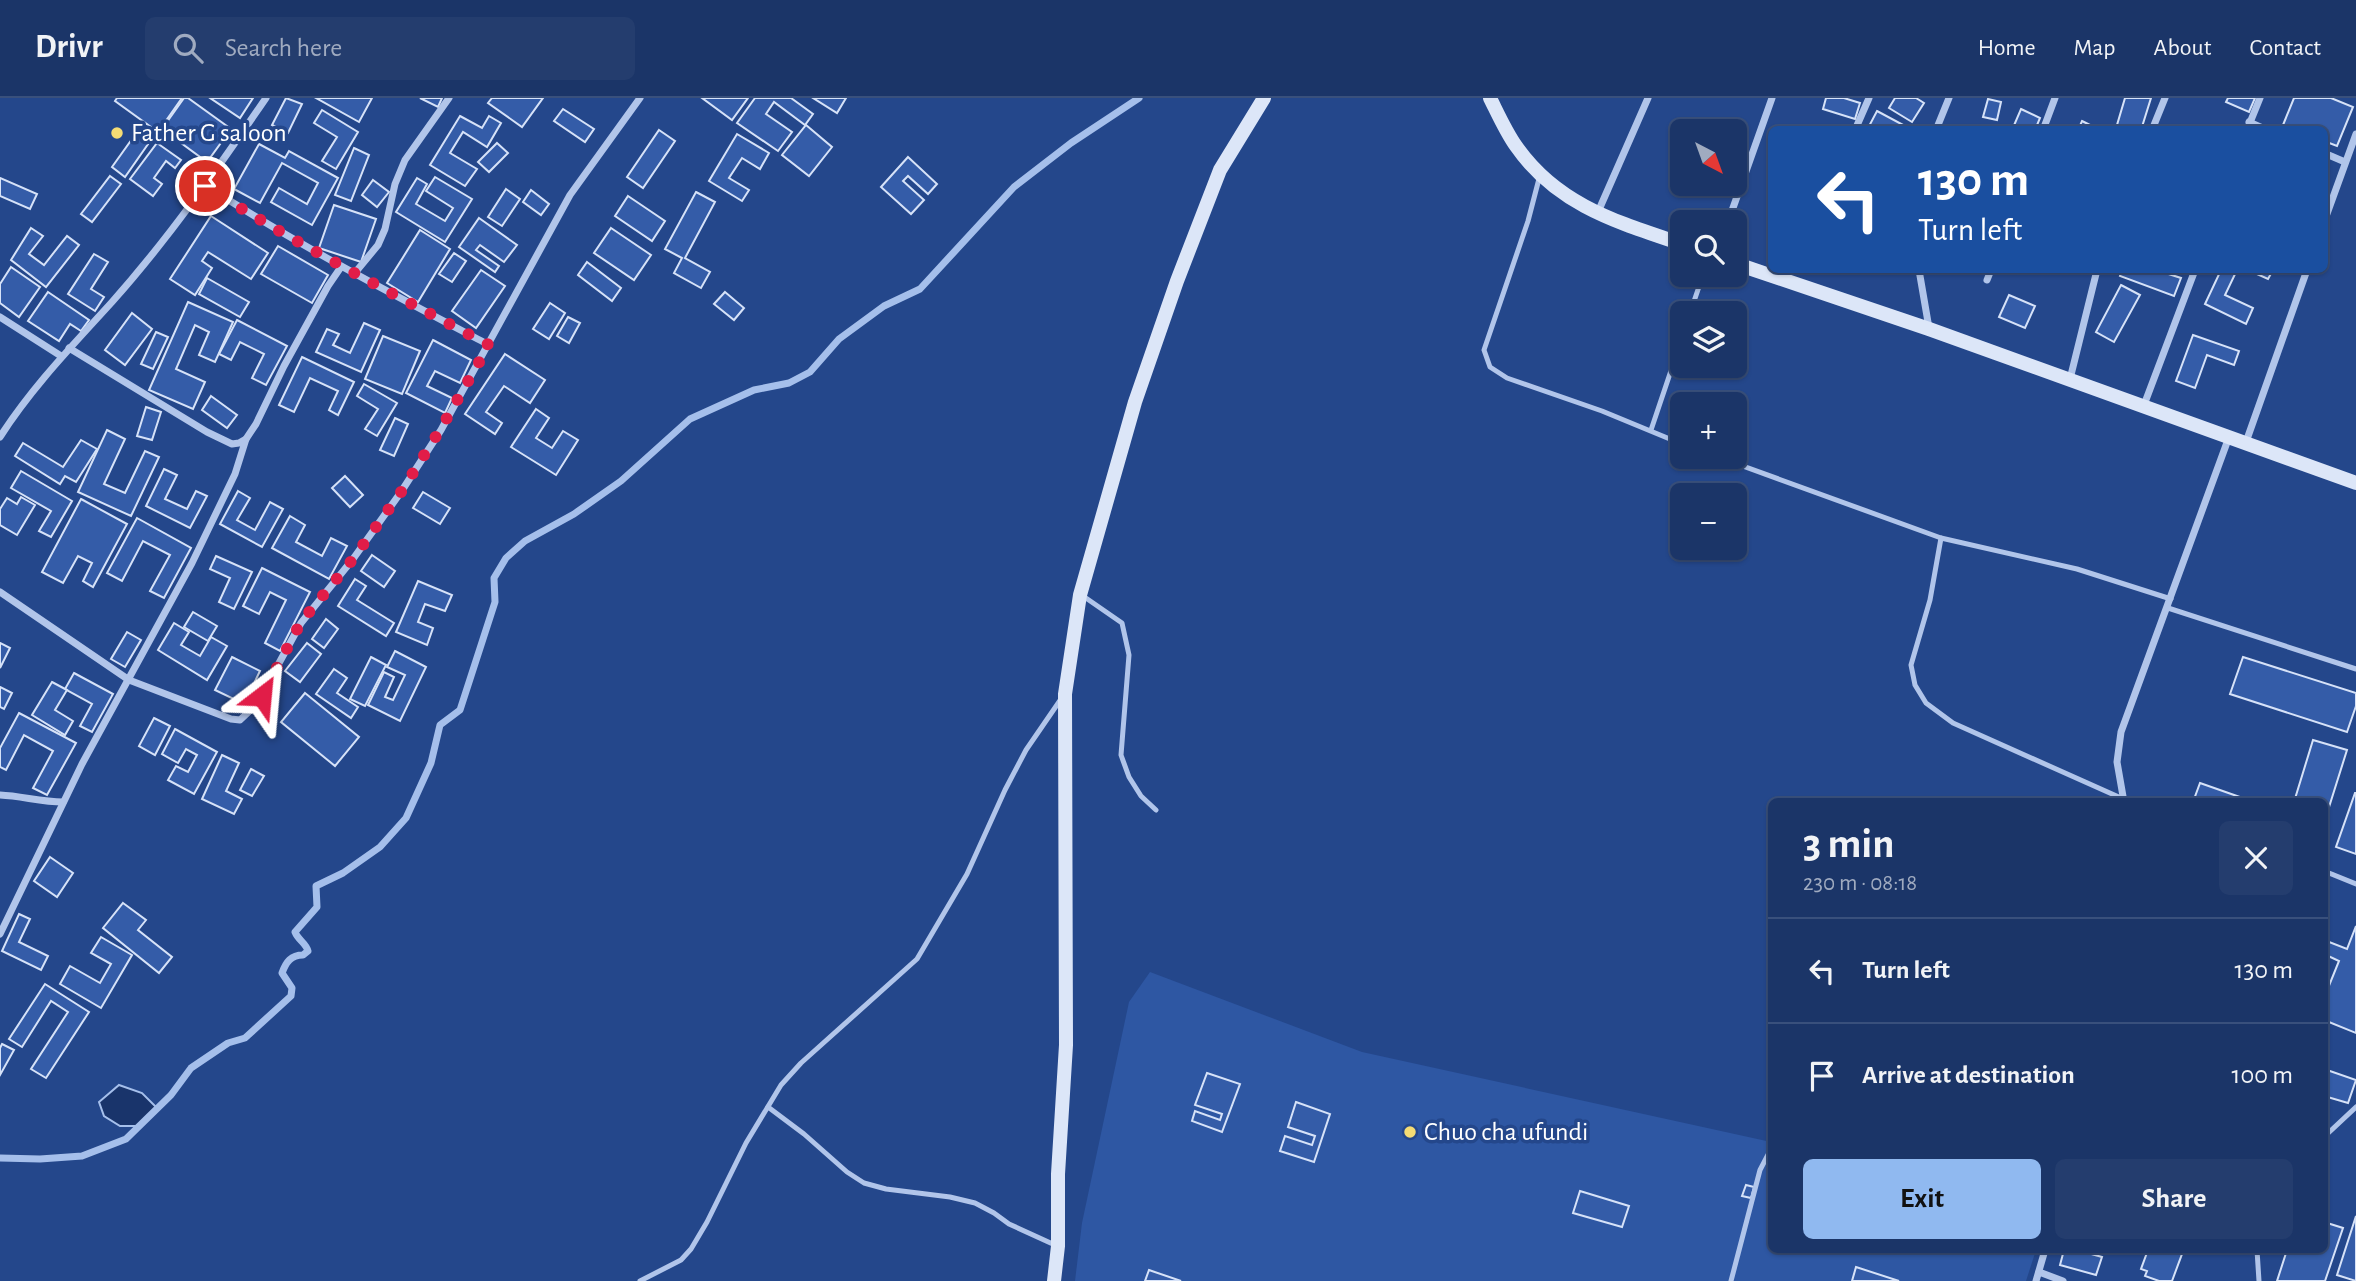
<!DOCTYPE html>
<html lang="en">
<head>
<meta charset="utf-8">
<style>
  :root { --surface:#1b3568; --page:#243d6e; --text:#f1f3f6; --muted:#a0abc0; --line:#39507c; --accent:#90b9f0 }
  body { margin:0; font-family:"Alegreya Sans",sans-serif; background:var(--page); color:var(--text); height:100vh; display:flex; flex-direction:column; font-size:26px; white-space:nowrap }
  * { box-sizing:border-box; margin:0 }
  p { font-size:23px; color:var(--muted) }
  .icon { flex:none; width:38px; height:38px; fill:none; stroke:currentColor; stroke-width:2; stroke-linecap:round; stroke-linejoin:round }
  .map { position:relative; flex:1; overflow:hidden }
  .side { position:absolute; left:1768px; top:700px; width:560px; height:455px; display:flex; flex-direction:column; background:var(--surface); border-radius:10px; box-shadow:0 2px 5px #0004,0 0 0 2px var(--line) }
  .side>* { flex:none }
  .hud { position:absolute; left:1768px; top:28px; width:560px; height:147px; border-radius:10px; box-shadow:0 2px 5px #0004,0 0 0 2px var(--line); background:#1a4fa0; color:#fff; overflow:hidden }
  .needle { width:46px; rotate:139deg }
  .buttons { position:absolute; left:1670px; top:21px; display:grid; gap:14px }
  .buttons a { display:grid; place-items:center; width:77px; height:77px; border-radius:10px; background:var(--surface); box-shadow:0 2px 5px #0004,0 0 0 2px var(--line); font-size:35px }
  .pin { position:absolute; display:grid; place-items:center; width:60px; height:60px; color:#fff; margin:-30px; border:4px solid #fff; border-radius:50%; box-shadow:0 2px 7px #0007 }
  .me { position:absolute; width:77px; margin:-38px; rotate:29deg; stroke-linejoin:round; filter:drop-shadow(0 0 5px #0008) }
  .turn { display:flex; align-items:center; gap:24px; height:147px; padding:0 35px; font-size:32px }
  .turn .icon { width:91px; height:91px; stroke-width:2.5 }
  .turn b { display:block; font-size:49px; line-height:60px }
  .round { display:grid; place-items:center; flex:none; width:74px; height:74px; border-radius:10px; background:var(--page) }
  .headline { display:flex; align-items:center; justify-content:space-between; height:119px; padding:0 35px }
  h1 { font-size:42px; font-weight:700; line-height:52px }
  .button { display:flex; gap:14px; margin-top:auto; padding:14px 35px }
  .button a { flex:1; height:80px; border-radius:10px; background:var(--accent); color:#111; font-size:28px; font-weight:700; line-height:80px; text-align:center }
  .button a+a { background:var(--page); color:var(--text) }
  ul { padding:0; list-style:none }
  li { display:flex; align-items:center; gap:21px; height:105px; padding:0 35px; border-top:2px solid var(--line) }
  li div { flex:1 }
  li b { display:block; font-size:26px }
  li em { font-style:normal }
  header { display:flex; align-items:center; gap:42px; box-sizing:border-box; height:98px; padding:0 35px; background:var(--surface); border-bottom:2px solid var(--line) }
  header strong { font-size:33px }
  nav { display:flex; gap:38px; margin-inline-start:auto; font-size:24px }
  .search { width:490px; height:63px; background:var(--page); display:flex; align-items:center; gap:18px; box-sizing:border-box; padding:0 24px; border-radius:10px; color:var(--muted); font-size:26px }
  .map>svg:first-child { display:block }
  .green { fill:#2e57a3 }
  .water { fill:#19346b; stroke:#a5bfeb; stroke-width:2 }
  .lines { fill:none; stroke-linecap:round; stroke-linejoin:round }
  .stream { stroke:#a5bfeb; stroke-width:7 }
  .building { fill:#345ca8; stroke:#d6e2f8; stroke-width:2 }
  .lane { stroke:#b1c5ea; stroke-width:5 }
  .street { stroke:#b1c5ea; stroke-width:7 }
  .secondary { stroke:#dce6f8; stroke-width:14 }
  .route { stroke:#e11d48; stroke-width:12; stroke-dasharray:0 21.6 }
  .poi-dot { fill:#f5dc74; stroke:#24478b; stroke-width:2.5 }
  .labels { text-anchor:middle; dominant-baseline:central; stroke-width:7; stroke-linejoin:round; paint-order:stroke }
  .poi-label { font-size:26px; fill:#fff; stroke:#24478b; text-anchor:start }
</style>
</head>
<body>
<header>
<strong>Drivr</strong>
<div class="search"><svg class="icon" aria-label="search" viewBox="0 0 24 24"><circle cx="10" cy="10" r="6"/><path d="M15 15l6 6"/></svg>Search here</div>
<nav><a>Home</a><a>Map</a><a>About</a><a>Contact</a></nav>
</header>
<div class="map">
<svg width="2356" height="1183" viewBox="0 0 2356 1183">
  <rect width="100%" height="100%" fill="#24478b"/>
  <path class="green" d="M1150,874L1362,954L1771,1044V1152H2036L2026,1183H1075L1082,1125L1129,904Z"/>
  <path class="water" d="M119,987L142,995L158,1011L138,1028H120L104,1018L99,1004Z"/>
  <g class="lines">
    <path class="stream" d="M0,1060L40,1061L82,1058L126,1041L171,997L191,970L228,945L245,940L291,898L292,890L282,875C286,864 291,857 303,857L308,853C306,845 298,842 295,834L317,809L316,788L343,775L380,749L406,720L431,665L440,627L460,612L495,504L494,480L506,460L525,443L574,416L621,383L690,321L754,292L789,285L810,274L839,241L884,208L920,191L1014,89L1071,45L1139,0"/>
  </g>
  <g class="building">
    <path d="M117,0H182L158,34L115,3Z"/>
    <path d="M184,0H188L231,31L207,64L162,31Z"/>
    <path d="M210,0H253L240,20Z"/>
    <path d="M286,0L302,6L288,35L272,27Z"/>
    <path d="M316,0H372L359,24Z"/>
    <path d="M420,0H442L438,9Z"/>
    <path d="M492,0H543L522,29L488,5Z"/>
    <path d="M702,0H748L732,22Z"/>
    <path d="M755,0H791L813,16L805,27L774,4L766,16L792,34L778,53L737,25Z"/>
    <path d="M813,0H846L837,15Z"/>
    <path d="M1826,0H1844L1860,5L1855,21L1823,11Z"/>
    <path d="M1895,0H1916L1924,5L1912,24L1889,10Z"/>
    <path d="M2125,0H2151L2141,32H2131L2117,27Z"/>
    <path d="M2228,0H2255L2249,14L2226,4Z"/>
    <path d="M2294,0H2331L2353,9L2337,48L2324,43V32H2295L2283,27Z"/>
    <path d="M1988,1L2001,4L1997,22L1983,19Z"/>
    <path d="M563,11L594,31L585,44L554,23Z"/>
    <path d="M2021,11L2040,20L2035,32H2012Z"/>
    <path d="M322,12L358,34L336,71L322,63L337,39L314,25Z"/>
    <path d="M1877,13L1907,29L1906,32H1867Z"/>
    <path d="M460,18L482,30L489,18L501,25L487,49L463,34L450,55L477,71L465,88L430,67Z"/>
    <path d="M2082,23L2100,32H2078Z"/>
    <path d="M806,27L832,49L809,78L782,57Z"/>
    <path d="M140,30L153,39L125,79L112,69Z"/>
    <path d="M659,32L675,43L643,90L627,79Z"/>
    <path d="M737,36L769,55L760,71L742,60L729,80L749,92L742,103L709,83Z"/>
    <path d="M157,45L181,62L175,70L166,63L154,80L162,86L153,98L130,81Z"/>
    <path d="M497,45L508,55L489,74L478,64Z"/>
    <path d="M259,46L285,60L289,53L338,80L312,127L271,104L279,90L307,106L318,85L282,65L260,105L234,91Z"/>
    <path d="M354,50L369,57L351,103L335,97Z"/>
    <path d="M908,59L937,86L928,96L908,78L903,83L924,102L911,116L881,89Z"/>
    <path d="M110,78L121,86L92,124L81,116Z"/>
    <path d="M435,79L472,101L445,144L396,114L417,80L427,86L416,106L445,123L453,110L426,93Z"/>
    <path d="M0,80L37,96L30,111L0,98Z"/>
    <path d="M373,82L389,94L377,109L362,97Z"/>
    <path d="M506,91L520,101L502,128L488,119Z"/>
    <path d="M531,92L549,106L541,117L523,104Z"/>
    <path d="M696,94L715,104L685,160L710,174L701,190L674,175L682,160L665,151Z"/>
    <path d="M628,98L665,123L652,143L615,118Z"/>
    <path d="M334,107L376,121L361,164L319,150Z"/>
    <path d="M211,118L268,155L251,181L208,154L202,163L212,170L195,197L170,181Z"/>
    <path d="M479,120L517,147L504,164L480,147L476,152L499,168L495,174L459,149Z"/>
    <path d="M31,130L43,138L29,156L44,167L67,138L79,147L46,189L11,162Z"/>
    <path d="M611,130L651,157L634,182L594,155Z"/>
    <path d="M420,132L450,151L418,204L387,185Z"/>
    <path d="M278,148L328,177L312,205L261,176Z"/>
    <path d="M454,155L466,163L452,184L439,176Z"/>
    <path d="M94,156L108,164L91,191L104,199L95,213L68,196Z"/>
    <path d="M587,164L621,190L612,203L578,177Z"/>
    <path d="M11,169L40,189L19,219L0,205V186Z"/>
    <path d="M481,172L505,188L476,230L452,213Z"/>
    <path d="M2122,172H2156L2181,180L2174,198L2120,178Z"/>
    <path d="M2221,172H2237L2225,197L2253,210L2246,226L2205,206Z"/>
    <path d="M2248,172H2273L2268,181Z"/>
    <path d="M207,180L249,204L240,219L199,196Z"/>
    <path d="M2121,187L2140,197L2114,244L2096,234Z"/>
    <path d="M48,194L89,222L81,233L70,226L59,243L28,223Z"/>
    <path d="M725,194L744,210L734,222L714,206Z"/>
    <path d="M2009,197L2035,208L2025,230L1999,219Z"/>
    <path d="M188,204L233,224L215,264L199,257L209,234L195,227L176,271L205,284L193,311L149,292Z"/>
    <path d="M550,205L565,215L549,241L533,231Z"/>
    <path d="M132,215L152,231L125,267L105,252Z"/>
    <path d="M568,219L580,225L569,245L557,238Z"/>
    <path d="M237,222L287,248L266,287L252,280L264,256L240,244L231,262L219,256Z"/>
    <path d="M364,225L380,232L361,274L316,254L327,231L339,236L333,247L350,255Z"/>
    <path d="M156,234L168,239L153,271L141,266Z"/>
    <path d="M2193,237L2239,253L2234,267L2207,257L2195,290L2176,283Z"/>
    <path d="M383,238L420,253L402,296L365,281Z"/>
    <path d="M433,242L471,262L460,285L435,273L427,288L452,300L445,315L406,295Z"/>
    <path d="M505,256L545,282L530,305L504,288L486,314L502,325L495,336L465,316Z"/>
    <path d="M302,259L354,284L338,317L329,312L338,293L310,280L294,314L279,307Z"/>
    <path d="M364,286L397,305L377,338L365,331L378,311L357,298Z"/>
    <path d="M211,298L237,317L227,330L202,312Z"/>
    <path d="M146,309L161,314L152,342L137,338Z"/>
    <path d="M536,311L549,320L536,340L552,350L563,333L578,342L556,377L511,349Z"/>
    <path d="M395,320L408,326L394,358L380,352Z"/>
    <path d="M107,332L125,341L104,386L125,395L145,353L159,359L131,418L78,394Z"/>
    <path d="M81,342L97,351L76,384L65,378L60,386L15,358L23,345L63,369Z"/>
    <path d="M164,371L177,377L165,401L187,411L196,393L207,398L190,430L146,408Z"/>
    <path d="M21,373L72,403L51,439L39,433L51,413L11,390Z"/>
    <path d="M345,378L363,397L350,409L332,390Z"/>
    <path d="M238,393L250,400L237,422L255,432L270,404L283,411L262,449L220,426Z"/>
    <path d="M423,394L450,410L440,426L413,410Z"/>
    <path d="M21,399L35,407L17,437L0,427V411L7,400L17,406Z"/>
    <path d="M81,401L127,426L93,489L83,483L92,465L78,458L63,485L42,474Z"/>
    <path d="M290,418L305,427L296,444L322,458L331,440L347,448L329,481L272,450Z"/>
    <path d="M137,420L191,450L164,500L150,493L170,457L143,443L122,483L107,475Z"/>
    <path d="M372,457L395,473L384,489L361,473Z"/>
    <path d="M216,458L252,474L234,511L219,504L230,480L210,471Z"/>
    <path d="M262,470L310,494L280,553L265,545L286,502L270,494L259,516L243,508Z"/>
    <path d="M355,481L366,488L357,502L394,525L386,538L338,508Z"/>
    <path d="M418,483L452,497L445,513L425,506L418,524L433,530L427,547L396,534Z"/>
    <path d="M193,514L217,528L208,543L184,529Z"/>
    <path d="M326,521L338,531L324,550L312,541Z"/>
    <path d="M174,525L189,534L181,547L200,558L211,539L227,548L207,582L158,552Z"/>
    <path d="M127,534L141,542L125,569L111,561Z"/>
    <path d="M0,545L10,550L0,570Z"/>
    <path d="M307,545L321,556L300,584L285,573Z"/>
    <path d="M395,553L426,569L400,623L368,607L384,574L394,579L385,599L393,602L405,577L387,569Z"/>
    <path d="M232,559L260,573L244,606L215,592Z"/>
    <path d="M371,559L386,567L365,608L350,601Z"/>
    <path d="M2243,559L2356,595V608L2347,634L2230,596Z"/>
    <path d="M334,571L347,580L337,595L358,609L351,620L316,596Z"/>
    <path d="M74,575L113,596L92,634L80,628L92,606L65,591Z"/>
    <path d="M52,584L67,592L55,612L73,623L65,637L32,617Z"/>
    <path d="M0,589L12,595L4,611L0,609Z"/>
    <path d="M305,595L359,639L335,668L281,624Z"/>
    <path d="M19,615L76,645L47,697L33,690L53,653L24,637L6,672L0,669V650Z"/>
    <path d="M154,620L170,628L155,657L139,648Z"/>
    <path d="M175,631L217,654L194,696L168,682L176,668L188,674L197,657L186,651L178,665L162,656Z"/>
    <path d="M2313,642L2347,652L2324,725V704H2294Z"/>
    <path d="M222,657L239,665L226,693L242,701L234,716L202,701Z"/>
    <path d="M251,671L264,678L252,698L240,692Z"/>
    <path d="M2200,685L2254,704H2193Z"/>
    <path d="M2355,695H2356V756L2336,749Z"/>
    <path d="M50,759L73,775L57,799L34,783Z"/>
    <path d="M123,805L146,822L138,832L172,859L159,875L103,830Z"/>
    <path d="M19,816L30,821L19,844L48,858L41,872L2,853Z"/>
    <path d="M2356,828V935L2324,922V900L2339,863L2324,856V842L2347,851Z"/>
    <path d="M101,839L132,857L101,910L60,886L70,868L100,885L111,866L91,855Z"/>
    <path d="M45,886L89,914L46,980L31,971L68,914L51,903L22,949L9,941Z"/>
    <path d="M2,946L14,952L0,977V950Z"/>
    <path d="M2327,972L2356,982L2348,1005L2324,998V980Z"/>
    <path d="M1207,975L1240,986L1222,1034L1192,1023L1195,1013L1220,1022L1222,1016L1195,1007Z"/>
    <path d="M1296,1004L1330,1016L1314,1064L1280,1053L1285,1038L1312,1047L1315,1038L1288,1029Z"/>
    <path d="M1746,1087L1754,1089L1751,1100L1742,1098Z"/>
    <path d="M1580,1093L1629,1108L1622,1129L1573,1115Z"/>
    <path d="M2356,1118V1183L2337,1177Z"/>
    <path d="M2324,1124L2343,1130L2325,1183H2277L2287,1152H2324Z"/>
    <path d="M2064,1152H2077L2102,1159L2096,1177L2060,1167Z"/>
    <path d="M2148,1152H2170L2182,1156L2172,1183H2159L2145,1178L2147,1173L2141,1171Z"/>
    <path d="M1856,1169L1899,1183H1852Z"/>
    <path d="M1149,1172L1181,1183H1145Z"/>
  </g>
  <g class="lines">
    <g class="lane">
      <path d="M1540,77L1528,123L1484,252L1490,269L1507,280L1602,313L1682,346"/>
      <path d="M1690,215L1703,177"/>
      <path d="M1651,332L1682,240"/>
      <path d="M1718,359L1941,440L2077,471L2171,501"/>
      <path d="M1941,440L1930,502L1911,567L1915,587L1926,605L1953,625L2130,704"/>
      <path d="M1083,498L1122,525L1129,557L1121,657L1129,679L1141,698L1156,712"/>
      <path d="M2168,510L2356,571"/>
      <path d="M2324,773L2356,786"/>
      <path d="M768,1009L804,1036L847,1074L864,1085L886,1091L950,1099L975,1105L994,1115L1009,1126L1055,1147"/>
      <path d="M2324,1039L2356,1009"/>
      <path d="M2257,1152L2259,1183"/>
      <path d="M640,1183L681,1162L691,1151L707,1124L746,1045L781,987L801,965L917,861L967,776L1005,692L1026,652L1061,601"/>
      <path d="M1731,1183L1760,1072L1771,1051"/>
    </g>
    <g class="street">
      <path d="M2249,24L2267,32"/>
      <path d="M1855,32L1869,0"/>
      <path d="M1936,32L1949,0"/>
      <path d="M2043,32L2055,0"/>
      <path d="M2152,32L2165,0"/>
      <path d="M2247,32L2260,0"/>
      <path d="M2324,55L2345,64"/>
      <path d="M205,87C296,146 392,196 489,247"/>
      <path d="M1598,114L1648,0"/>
      <path d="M1728,124L1772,0"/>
      <path d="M2324,124L2356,36"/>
      <path d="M1919,172L1929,230"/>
      <path d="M354,176L378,147L385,131L395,86L405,62L449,0"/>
      <path d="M1987,182L1991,172"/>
      <path d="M0,219L61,258"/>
      <path d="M69,250L207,334L232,346L239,345L246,341L256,326L284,268L328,188L341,169"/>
      <path d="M2070,281L2097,172"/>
      <path d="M2144,307L2195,172"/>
      <path d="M0,339C32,289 73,247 112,204C169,140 218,70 266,0"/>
      <path d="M2246,344L2307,172"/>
      <path d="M0,494L129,582L231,621L240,622L256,607L301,525L353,461L401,394L441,332L570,97L640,0"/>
      <path d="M0,697C22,698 41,704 63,704"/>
      <path d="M2124,704L2117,664L2121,634L2229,339"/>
      <path d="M0,836L82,666L192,465L235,376L246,341"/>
      <path d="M2039,1174L2063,1183"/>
      <path d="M2036,1183L2045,1152"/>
    </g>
    <g class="secondary">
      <path d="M1490,0C1498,16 1506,34 1516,48C1557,107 1617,124 1682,146"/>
      <path d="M1734,165L1929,231L2356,385"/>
      <path d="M1054,1183L1058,1148V1076L1066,947L1065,596L1080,497L1135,304L1177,183L1220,72L1264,0"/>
    </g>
  </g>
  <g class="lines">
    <path class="route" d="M205,88C297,146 393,196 489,247L440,332L401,394L353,461L301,524L262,598"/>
  </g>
  <g class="poi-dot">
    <circle cx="117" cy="35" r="7"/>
    <circle cx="1410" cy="1034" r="7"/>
  </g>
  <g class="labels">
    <g class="poi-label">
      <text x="131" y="35">Father G saloon</text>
      <text x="1424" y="1034">Chuo cha ufundi</text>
    </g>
  </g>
</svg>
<div class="buttons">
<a><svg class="needle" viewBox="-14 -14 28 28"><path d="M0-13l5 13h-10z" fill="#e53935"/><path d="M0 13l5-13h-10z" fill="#a0abc0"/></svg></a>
<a><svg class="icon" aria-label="search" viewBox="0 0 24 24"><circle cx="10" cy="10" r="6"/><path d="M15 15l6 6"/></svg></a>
<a><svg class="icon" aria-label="layers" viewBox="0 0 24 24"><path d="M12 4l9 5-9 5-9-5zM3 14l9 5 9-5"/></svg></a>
<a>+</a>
<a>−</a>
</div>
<div class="pin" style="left:205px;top:88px;background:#d93025"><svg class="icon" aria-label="arrive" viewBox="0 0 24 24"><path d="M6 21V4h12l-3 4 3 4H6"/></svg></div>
<svg class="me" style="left:262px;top:598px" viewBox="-20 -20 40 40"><path d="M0-17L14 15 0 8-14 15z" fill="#e11d48" stroke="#fff" stroke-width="4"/></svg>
<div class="hud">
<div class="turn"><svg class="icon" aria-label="left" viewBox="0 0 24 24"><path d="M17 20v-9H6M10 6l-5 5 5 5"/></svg><div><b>130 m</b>Turn left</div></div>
</div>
<section class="side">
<div class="headline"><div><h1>3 min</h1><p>230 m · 08:18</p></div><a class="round"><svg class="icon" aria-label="close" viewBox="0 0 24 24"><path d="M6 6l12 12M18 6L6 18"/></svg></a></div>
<ul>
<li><svg class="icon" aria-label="left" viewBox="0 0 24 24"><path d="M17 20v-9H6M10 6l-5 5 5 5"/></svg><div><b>Turn left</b></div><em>130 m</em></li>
<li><svg class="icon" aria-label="arrive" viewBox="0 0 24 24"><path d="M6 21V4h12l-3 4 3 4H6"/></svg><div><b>Arrive at destination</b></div><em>100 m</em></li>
</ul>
<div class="button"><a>Exit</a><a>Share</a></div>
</section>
</div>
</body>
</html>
